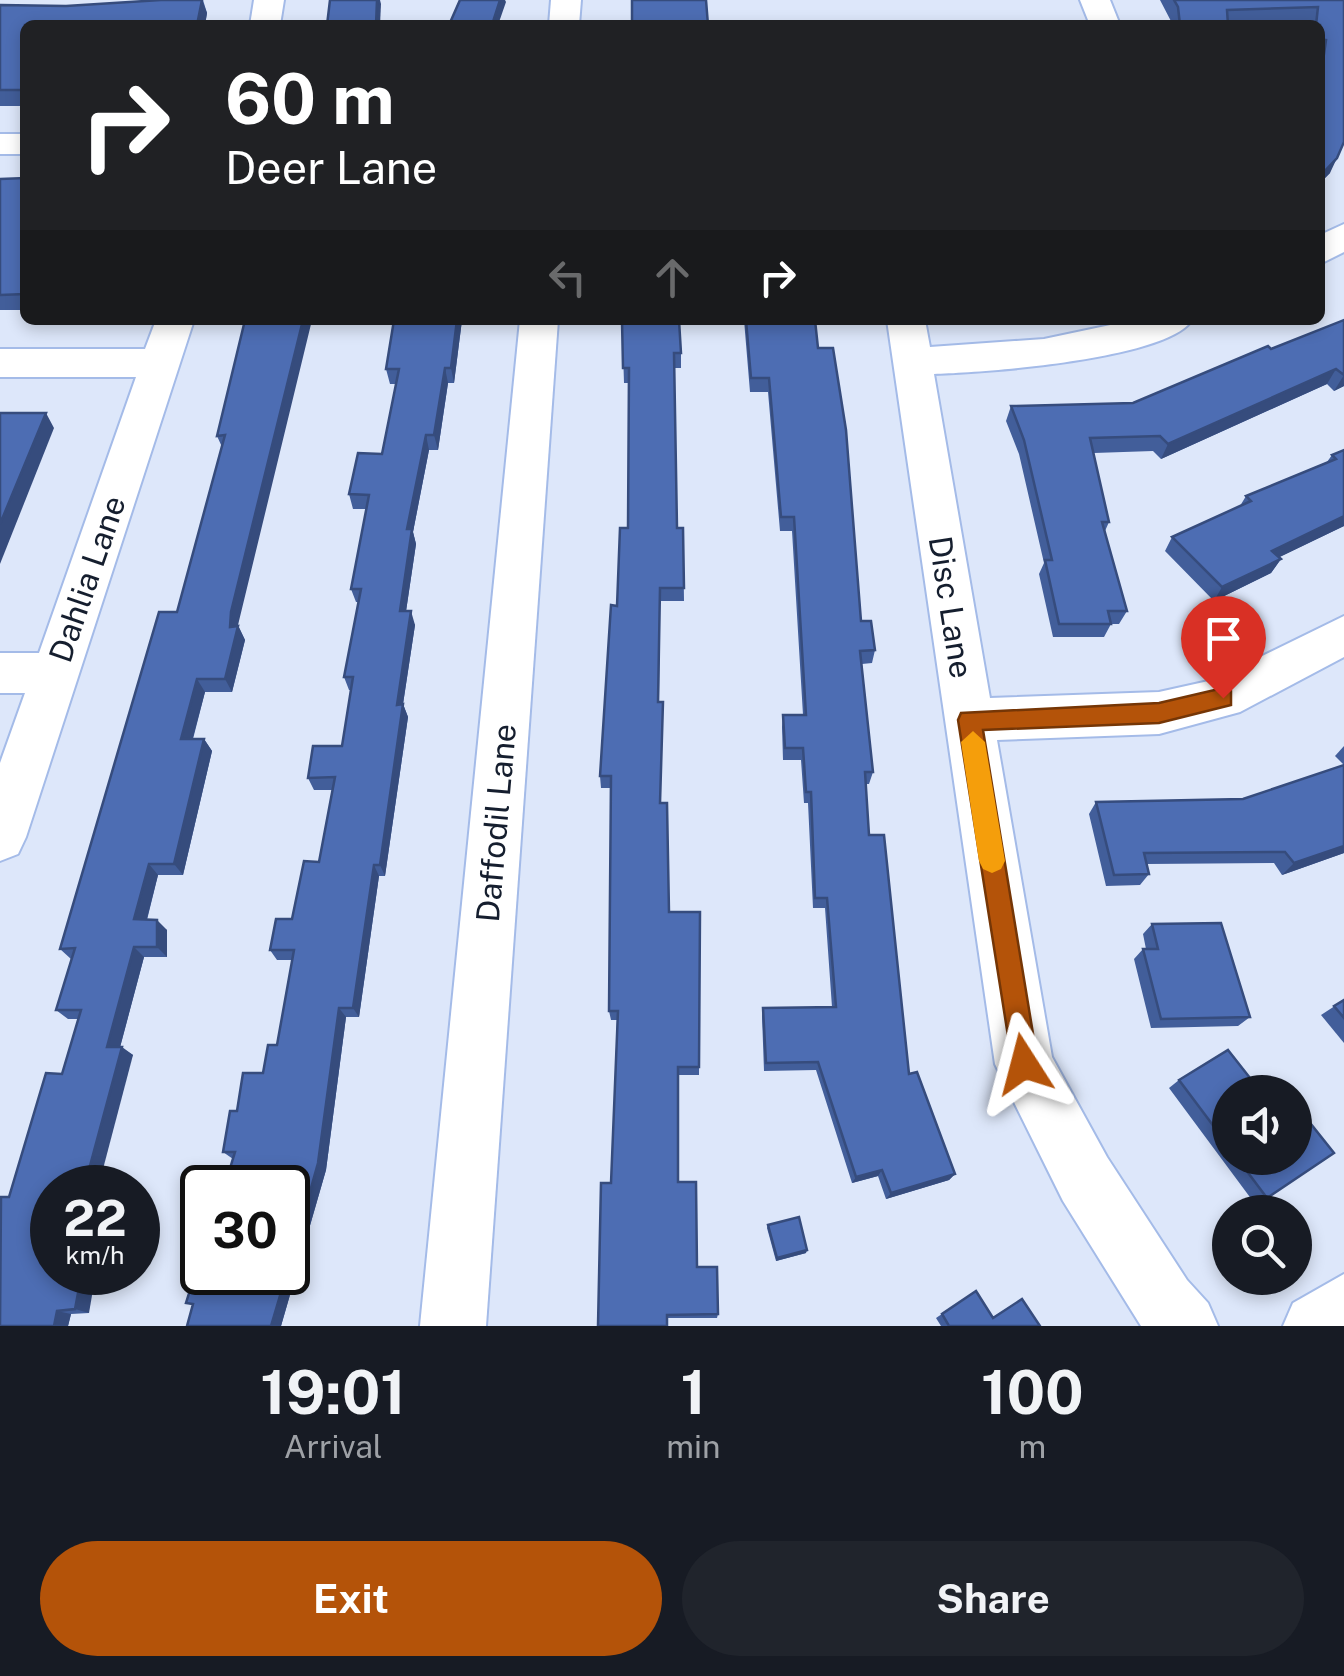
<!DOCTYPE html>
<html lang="en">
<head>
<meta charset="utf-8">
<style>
  :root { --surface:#171b24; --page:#20242c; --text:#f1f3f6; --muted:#9ea1a6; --accent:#b45309 }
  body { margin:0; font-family:"Public Sans",sans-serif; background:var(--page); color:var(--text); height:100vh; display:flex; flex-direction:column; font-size:38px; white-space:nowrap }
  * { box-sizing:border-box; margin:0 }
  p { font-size:32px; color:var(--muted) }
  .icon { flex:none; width:55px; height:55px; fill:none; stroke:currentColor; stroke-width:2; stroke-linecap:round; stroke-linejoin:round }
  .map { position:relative; height:1326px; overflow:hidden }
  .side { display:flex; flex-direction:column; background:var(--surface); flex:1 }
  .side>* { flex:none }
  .guide { position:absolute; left:20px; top:20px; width:1305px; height:305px; border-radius:15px; box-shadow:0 5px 15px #0003; background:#202124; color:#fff; overflow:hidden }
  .buttons { position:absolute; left:1212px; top:1075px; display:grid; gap:20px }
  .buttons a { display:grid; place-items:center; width:100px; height:100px; border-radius:50%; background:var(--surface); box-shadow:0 5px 15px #0003; font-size:50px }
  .speed { position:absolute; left:30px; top:1165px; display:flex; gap:20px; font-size:50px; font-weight:700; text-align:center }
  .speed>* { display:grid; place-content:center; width:130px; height:130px; border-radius:50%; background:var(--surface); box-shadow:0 5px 15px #0003; line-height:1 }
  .speed small { font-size:25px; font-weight:400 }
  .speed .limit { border:5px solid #111; border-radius:15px; background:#fff; color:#111 }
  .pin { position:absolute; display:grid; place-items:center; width:85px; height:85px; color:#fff; margin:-102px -42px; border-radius:50% 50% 50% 0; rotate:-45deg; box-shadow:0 0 10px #0007 }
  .pin .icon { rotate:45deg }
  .me { position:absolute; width:110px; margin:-55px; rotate:351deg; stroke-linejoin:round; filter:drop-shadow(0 0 8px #0008) }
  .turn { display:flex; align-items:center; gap:35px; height:210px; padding:0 40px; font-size:45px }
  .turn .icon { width:130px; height:130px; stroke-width:2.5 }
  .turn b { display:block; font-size:70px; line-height:85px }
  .lanes { display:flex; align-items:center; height:95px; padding:0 40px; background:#0003; justify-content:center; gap:50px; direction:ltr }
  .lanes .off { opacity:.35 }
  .eta { display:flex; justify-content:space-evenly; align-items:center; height:170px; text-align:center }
  .eta b { font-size:60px; font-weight:700; line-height:70px }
  .cta { display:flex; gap:20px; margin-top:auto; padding:20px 40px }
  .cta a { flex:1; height:115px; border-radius:60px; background:var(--accent); color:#fff; font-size:40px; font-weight:700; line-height:115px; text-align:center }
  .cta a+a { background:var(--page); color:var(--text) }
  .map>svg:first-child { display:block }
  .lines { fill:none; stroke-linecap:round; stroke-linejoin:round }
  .minor-casing { stroke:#a4bbe8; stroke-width:4 }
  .minor { fill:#fff; fill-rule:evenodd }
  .wall { fill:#425e9a }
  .shaded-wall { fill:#364c7d }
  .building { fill:#4d6db3; stroke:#364c7d; stroke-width:2.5 }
  .route { fill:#b45309; stroke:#753606; stroke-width:2.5 }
  .slow { fill:#f59e0b }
  .labels { text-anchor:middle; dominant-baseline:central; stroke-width:8; stroke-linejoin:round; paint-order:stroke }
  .street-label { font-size:32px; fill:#151e2e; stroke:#fff }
</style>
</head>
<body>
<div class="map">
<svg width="1344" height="1326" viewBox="0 0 1344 1326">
  <rect width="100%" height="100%" fill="#dde7fa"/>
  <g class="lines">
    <g class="minor-casing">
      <g id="minor">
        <path d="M254,0H284L280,25H250Z"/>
        <path d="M551,0H581L579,25H549Z"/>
        <path d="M1080,0H1110L1120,25H1090Z"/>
        <rect x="0" y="134" width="25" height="20"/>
        <path d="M1344,224V252L1320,264V235Z"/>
        <path d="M156,320H194L26,837L18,854L0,861V763L25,693H0V653H39L136,377H0V349H145Z"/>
        <path d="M520,320H558L486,1326H420Z"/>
        <path d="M887,320H925L930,347L1044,339L1134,320H1192C1168,359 982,373 934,374L990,698L1159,692L1213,680L1344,616V657L1240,712L1159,734L997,740L1052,1057L1107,1157L1187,1280L1208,1303L1218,1326H1141L1063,1201L995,1064Z"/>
        <path d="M1344,1274V1326H1283L1293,1303Z"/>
      </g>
    </g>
    <use href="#minor" class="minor"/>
  </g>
  <g class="wall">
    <path d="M161,0H203L207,13L205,25H25V106H0V5L66,6Z"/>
    <path d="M1160,0H1344L1330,173L1320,183V25H1311V22L1173,25Z"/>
    <path d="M25,178V310H0V179Z"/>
    <path d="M245,320L238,626L245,640L232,692H205L193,739H204L212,751L183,875H158L147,920L167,930V957H144L120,1047L133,1055L52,1188L89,1313L71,1314L68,1326H0L9,1197L62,1074L79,1019H68L56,1010L71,959L60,949L177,612L222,447L217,436Z"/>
    <path d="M394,320H462L454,383H448L438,450H429L413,532L416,544L406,611L415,625L403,704L408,717L385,876H379L359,1017H346L326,1170L281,1326H187L192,1305L186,1303L233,1159L223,1152L237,1111L263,1073L277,1045L292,960H277L270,950L292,919L319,862L332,790H314L308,778L342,746L351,690H349L344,677L358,602H356L351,589L367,509H353L349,494L382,454L396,384H390L386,369Z"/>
    <path d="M622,320L681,353V368H674L677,528H683L684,601H660L659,702L661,803L669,912H700L699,1075H678V1182L697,1267L718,1314L717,1318H667L611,1183L617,1020H611L609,1011L611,788H601L600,776L617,606L628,528L629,383H624Z"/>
    <path d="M744,320L818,348L861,621L875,650L872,663L862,664L873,772L869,784H866L869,835L909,1074L955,1174L949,1180L886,1199L878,1176L852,1183L816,1070L764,1071L762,1016L763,1008L832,1007L825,908H813L808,803H804L801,760H783L782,727L783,715H803L792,531H780L768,392H750Z"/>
    <path d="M1344,320V386L1334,391L1327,384L1161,459L1153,451L1094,453L1109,522L1105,531L1127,611L1119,624H1111L1104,637H1053L1039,574L1044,563L1019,454L1006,421L1011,406L1133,403Z"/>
    <path d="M1344,450V526L1279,557L1281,559L1271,573L1214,601L1165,551L1172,537L1240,506L1246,496L1327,462L1332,455Z"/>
    <path d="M1344,746V765L1335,756Z"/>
    <path d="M1096,802L1344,853L1282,875L1274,863L1147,864L1149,874L1140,885L1106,886L1089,814Z"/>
    <path d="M1152,924L1250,1017L1238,1026L1151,1028L1134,959L1143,949H1146L1143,934Z"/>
    <path d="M1344,1000V1043L1321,1015Z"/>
    <path d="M1179,1080L1230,1092V1158H1295L1267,1198L1255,1204L1169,1088Z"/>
    <path d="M768,1225L806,1253L776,1261L767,1228Z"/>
    <path d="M976,1291L993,1317L1022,1299L1040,1326H941L936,1318Z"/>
  </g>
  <g class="shaded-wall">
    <path d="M202,0L207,13L205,25H197Z"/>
    <path d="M377,0H380L381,4L380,25H376Z"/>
    <path d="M500,0H505L506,2L498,25H492Z"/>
    <path d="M1337,158L1330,173L1320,183V176Z"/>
    <path d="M303,320H312L238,625L245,640L232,692L225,679L231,612Z"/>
    <path d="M457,320H462L454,383L451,368Z"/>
    <path d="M445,368L448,383L438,450L434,435Z"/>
    <path d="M1336,369L1327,384L1161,459L1168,444Z"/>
    <path d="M1344,375V386L1334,391Z"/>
    <path d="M46,413L54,428L0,564V524Z"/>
    <path d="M426,435L429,450L413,532L416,544L404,625L400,611L407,529Z"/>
    <path d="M1344,516V526L1263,565L1272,551Z"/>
    <path d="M1281,559L1271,573L1214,601L1222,587Z"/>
    <path d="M411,611L415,625L403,704L408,717L385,876L380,865L397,705Z"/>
    <path d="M197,679L205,692L189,752L181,739Z"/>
    <path d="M204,739L212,751L183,875L174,864Z"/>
    <path d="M1344,846V853L1282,875L1294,863Z"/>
    <path d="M149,864L158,875L144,930L134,919Z"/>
    <path d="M374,865L379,876L359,1017L353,1008Z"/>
    <path d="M157,920L167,930V957L157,947Z"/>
    <path d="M134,947L144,957L118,1055L107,1047Z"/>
    <path d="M339,1008L346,1017L326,1170L281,1326H271Z"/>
    <path d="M122,1047L133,1055L98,1188H84Z"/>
    <path d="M882,1170L878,1176L852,1183L856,1177Z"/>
    <path d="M955,1174L949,1180L886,1199L891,1193Z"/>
    <path d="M807,1250L806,1253L776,1261L777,1258Z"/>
    <path d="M82,1272H96L89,1313L75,1309Z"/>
    <path d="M57,1311L71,1314L68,1326H54Z"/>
  </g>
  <g class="building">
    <path d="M161,0H202L197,25H25V90H0V5L66,6Z"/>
    <path d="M330,0H377L376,25H327Z"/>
    <path d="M460,0H500L492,25H449Z"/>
    <path d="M632,0H706L708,25H632Z"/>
    <path d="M1174,0H1344V142L1337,158L1320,176V82L1326,40L1320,39V25H1316L1318,7L1227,10L1228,25H1180L1178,7Z"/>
    <path d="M25,178V294L0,295V179Z"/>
    <path d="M245,320H303L231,612L230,627L238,626L225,679H197L181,739H204L174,864H149L134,919L157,920V947H134L107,1047H122L84,1188H52V1272H82L75,1309L57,1311L54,1326H0L1,1197H9L46,1073L62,1074L81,1010H56L75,948L60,949L159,612H177L225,435L217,436Z"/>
    <path d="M394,320H457L451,368H445L434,435H426L407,529H412L400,611H411L397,705L403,704L380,865H374L353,1008H339L318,1163L288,1270V1188H224L235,1152H223L230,1111H237L243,1073H263L268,1045H277L294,950H270L276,919H292L304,861L319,862L335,777L308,778L313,746H342L353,677H344L361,589H351L369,495L349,494L358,453L382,454L399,369H386Z"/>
    <path d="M622,320H679L681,353H674L677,528H683L684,588H660L658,702H663L660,803H667L669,912H700L699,1067H678V1182H696L697,1267H717L718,1314L667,1315V1326H598L601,1183H611L618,1011H609L611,776H600L611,605L617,606L620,528H628L629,368H623Z"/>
    <path d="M746,320H815L818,348H833L846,430L861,621H871L875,650L860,651L873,772H865L869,835H884L909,1074L917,1072L955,1174L891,1193L882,1170L856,1177L818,1062L766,1063L763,1008L836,1007L827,898H815L811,792H806L803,748H785L783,715H806L794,517H781L769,378H751Z"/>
    <path d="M1344,320V375L1336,369L1168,444L1160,436L1090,438L1109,522H1102L1127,611H1108L1111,624H1059L1045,560H1052L1024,440L1011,406L1133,403L1268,346L1271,349Z"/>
    <path d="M0,413H46L0,524Z"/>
    <path d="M1344,450V516L1272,551L1281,559L1222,587L1172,537L1251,501L1246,496L1336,459L1332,455Z"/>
    <path d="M1344,765V846L1294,863L1285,852L1144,853L1149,874L1114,875L1096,802L1243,799Z"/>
    <path d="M1221,923L1250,1017L1161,1019L1143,949H1158L1152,924Z"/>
    <path d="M1344,1000V1018L1334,1006Z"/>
    <path d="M1228,1050L1261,1092H1230V1148L1179,1080Z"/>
    <path d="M1295,1104L1334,1153L1267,1198L1237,1158H1295Z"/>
    <path d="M799,1217L807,1250L777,1258L768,1225Z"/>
    <path d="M202,1252V1272H287L271,1326H187L193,1304L186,1303Z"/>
    <path d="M976,1291L993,1318L1022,1299L1040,1326H949L942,1314Z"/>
  </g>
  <path class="route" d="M1223,688L1231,691V705L1159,723L983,730L1038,1064L1034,1074L1024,1078L1014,1074L958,720L961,713L1159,703Z"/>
  <path class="slow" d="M973,731L985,742L1005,861L1001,869L992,873L983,869L979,861L961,742Z"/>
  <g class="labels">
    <g class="street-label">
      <text transform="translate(87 579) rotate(-71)">Dahlia Lane</text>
      <text transform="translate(951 607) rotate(81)">Disc Lane</text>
      <text transform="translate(496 823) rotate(-85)">Daffodil Lane</text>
    </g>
  </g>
</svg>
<div class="buttons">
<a><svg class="icon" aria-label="sound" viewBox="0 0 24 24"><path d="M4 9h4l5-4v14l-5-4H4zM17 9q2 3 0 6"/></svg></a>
<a><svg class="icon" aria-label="search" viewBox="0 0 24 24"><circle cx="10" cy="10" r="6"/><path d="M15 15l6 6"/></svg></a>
</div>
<div class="speed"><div>22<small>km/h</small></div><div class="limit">30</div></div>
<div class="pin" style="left:1223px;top:698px;background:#d93025"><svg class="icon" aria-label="arrive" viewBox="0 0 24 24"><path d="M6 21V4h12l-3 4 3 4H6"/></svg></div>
<svg class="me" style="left:1024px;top:1064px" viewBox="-20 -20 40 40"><path d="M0-17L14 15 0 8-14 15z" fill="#b45309" stroke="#fff" stroke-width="4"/></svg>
<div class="guide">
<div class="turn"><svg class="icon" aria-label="right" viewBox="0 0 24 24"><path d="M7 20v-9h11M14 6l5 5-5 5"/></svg><div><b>60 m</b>Deer Lane</div></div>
<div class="lanes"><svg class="icon off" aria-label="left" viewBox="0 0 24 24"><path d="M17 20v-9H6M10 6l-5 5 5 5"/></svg><svg class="icon off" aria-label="ahead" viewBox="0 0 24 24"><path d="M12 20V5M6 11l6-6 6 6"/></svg><svg class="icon" aria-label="right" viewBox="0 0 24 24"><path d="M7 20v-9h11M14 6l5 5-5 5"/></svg></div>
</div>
</div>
<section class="side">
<div class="eta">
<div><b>19:01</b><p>Arrival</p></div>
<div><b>1</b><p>min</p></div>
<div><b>100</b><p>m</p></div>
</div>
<div class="cta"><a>Exit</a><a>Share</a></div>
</section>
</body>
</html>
